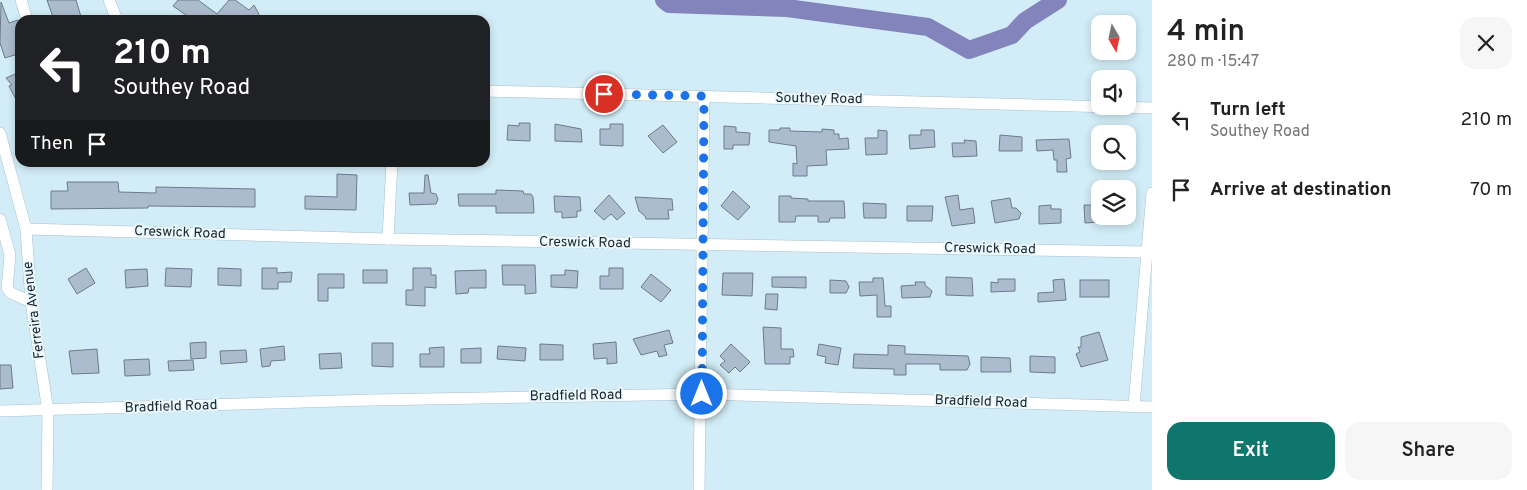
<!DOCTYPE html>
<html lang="en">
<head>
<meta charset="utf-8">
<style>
  :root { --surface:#fff; --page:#f6f6f6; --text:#222; --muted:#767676; --accent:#0f766e }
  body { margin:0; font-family:Overpass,sans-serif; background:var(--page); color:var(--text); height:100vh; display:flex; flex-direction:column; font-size:19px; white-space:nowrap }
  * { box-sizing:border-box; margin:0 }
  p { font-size:16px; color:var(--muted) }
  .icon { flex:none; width:28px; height:28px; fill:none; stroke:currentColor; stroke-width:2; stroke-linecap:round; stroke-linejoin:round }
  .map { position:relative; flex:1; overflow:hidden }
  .drawer { display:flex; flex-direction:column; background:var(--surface); width:375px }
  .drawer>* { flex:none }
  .guide { position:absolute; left:15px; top:15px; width:475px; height:152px; border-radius:15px; box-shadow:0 2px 8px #0003; background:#202124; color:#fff; overflow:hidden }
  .needle { width:32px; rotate:171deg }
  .tools { position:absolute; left:1091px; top:15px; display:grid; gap:10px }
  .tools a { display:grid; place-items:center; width:45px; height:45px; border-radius:10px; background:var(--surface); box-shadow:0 2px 8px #0003; font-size:25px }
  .pin { position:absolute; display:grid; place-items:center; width:42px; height:42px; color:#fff; margin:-21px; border:2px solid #fff; border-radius:50%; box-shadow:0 1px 5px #0007 }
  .me { position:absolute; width:55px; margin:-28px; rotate:0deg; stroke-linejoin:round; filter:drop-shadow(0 0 4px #0008) }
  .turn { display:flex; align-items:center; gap:18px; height:105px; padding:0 15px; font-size:22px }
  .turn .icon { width:65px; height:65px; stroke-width:2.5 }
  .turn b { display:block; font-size:35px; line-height:42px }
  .then { display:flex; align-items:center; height:48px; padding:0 15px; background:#0003; gap:10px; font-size:19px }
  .round { display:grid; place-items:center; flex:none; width:52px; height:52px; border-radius:15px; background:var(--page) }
  .head { display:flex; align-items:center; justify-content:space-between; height:85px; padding:0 15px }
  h1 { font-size:30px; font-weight:600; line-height:38px }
  .primary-button { display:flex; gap:10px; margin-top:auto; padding:10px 15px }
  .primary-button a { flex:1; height:58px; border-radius:15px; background:var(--accent); color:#fff; font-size:20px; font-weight:600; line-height:58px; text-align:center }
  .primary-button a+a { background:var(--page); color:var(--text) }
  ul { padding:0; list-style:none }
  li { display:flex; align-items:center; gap:15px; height:70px; padding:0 15px }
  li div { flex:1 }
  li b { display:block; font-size:19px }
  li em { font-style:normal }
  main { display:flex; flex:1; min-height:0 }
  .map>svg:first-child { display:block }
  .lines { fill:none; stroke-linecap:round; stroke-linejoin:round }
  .river { stroke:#8384bb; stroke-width:18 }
  .building { fill:#acbccf; stroke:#6c7b8c }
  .minor-casing { stroke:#a7c1cb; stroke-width:12 }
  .minor { stroke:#fff; stroke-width:11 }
  .route { stroke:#1a73e8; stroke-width:9; stroke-dasharray:0 16.2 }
  .labels { text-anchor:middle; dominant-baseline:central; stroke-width:4; stroke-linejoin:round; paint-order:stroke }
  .street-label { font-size:14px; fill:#1b2529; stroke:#e8f8fe }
</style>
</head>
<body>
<main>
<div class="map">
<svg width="1152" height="490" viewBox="0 0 1152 490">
  <rect width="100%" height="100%" fill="#d2edf7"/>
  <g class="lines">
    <path class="river" d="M664,0L669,4L787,8L928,27L969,50L1012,35L1025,21L1058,0"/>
  </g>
  <g class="building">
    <path d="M47,0H76L82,20H54Z"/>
    <path d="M178,0H198L217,14L229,0H235L249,10L254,5L262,20H193L173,6Z"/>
    <path d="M1,2L9,23L18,20L20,25V46L16,47L18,54L5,58L0,43Z"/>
    <path d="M20,72V107L9,86L12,85L6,78Z"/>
    <path d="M519,123H530V141L507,140L508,125L519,126Z"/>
    <path d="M555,124L581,129L582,142L555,141Z"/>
    <path d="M610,124H623V146L600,145V129H610Z"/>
    <path d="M663,125L677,142L663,153L648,136Z"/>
    <path d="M724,126L736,127V132L750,133L749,145H733V149H724Z"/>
    <path d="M780,128H790V131L822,132V129L834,130V134H839V139L848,138L849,149L826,150L827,165L807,166V176H793V163L797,164L796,146L769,142V130H780Z"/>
    <path d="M878,130L887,131V154L866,155L865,138H878Z"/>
    <path d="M921,130H934L935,147L910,149L909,135H921Z"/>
    <path d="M1000,135L1022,137V151H999Z"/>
    <path d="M1069,139L1071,158L1066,159L1067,172H1057V160H1054L1053,150L1037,151L1036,140Z"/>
    <path d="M964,140L976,141L977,156L953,157L952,143H965Z"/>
    <rect x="1092" y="143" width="8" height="12"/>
    <path d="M337,174L357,175L356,210L305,209V196L337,197Z"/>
    <path d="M425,175H428L431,193L436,194L438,199L436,204L410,205L409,193H424Z"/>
    <path d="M67,182H118L119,192L156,193V187L255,189V207L148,206V208L51,209V191H68Z"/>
    <path d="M496,190L523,191L524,194H531L533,197L534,213H496V206H459L458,194H496Z"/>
    <path d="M733,191L750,207L738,220L721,206Z"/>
    <path d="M609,195L625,213L617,220L611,214L604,220L594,211Z"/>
    <path d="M958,195L960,210L973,208L975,223L952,226L945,197Z"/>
    <path d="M554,196L580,197L581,211H577V217L562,218V212H555Z"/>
    <path d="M779,196H791V198L808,199V201H844L845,218H830L829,222H818V216H796L795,222H779Z"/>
    <path d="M635,197L672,199L673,210H668L669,219H646L645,216L639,211Z"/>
    <path d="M1010,198L1012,208H1016L1021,213L1019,219L995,223L991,201Z"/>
    <path d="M863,203L886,204V218H864Z"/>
    <path d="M1051,205V209H1061V223L1039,224V206Z"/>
    <path d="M1084,205H1100V222L1085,223Z"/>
    <path d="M907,206H933L932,221H907Z"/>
    <path d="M502,265H535L536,293L525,294V285H503Z"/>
    <path d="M86,268L95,283L77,294L68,279Z"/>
    <path d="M166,268L192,269L191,287L165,286Z"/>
    <path d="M218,268L241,269V286L218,285Z"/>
    <path d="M262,268H277V273L292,272L291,282H278V289H262Z"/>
    <path d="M413,268H431V275H436V288L425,287V306L406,305V290H413Z"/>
    <path d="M609,268H623V289H600V276H609Z"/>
    <path d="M147,269L148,286L126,288L125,270Z"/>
    <rect x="363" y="270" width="24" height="13"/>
    <path d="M486,270V288H469L468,293L456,294L455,271Z"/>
    <path d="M565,270L578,271L577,288L551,287V275H565Z"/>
    <path d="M723,273H753L752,296L722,295Z"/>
    <path d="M318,274H344V288H328V301H318Z"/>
    <path d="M651,274L671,290L661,302L641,287Z"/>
    <path d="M772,277H806V288L772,287Z"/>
    <path d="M946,277L972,278L973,296L946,295Z"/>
    <path d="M873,278H883L885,306H891V317H877V295L860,296L859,282H873Z"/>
    <path d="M998,279H1015V291L991,292V282L998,283Z"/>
    <path d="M1064,279L1066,300L1038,302V293L1054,292L1053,280Z"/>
    <path d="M830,280L846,281L849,287L846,293H830Z"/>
    <rect x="1080" y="280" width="29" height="17"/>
    <path d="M915,282H925V285L932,291L930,297L902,298L901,286L916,285Z"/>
    <path d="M766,294H778L777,310L765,309Z"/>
    <path d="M763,327L781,328V349H793L794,357H790V364H765Z"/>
    <path d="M669,330L673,343L664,345L667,355L659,357L657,351L641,355L633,339Z"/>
    <path d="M1099,332L1108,360L1081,367L1076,354L1080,352L1078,347H1081V337Z"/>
    <path d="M206,342V358L191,359L190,343Z"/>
    <path d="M616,342L617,363L607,364V358L594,359L593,344Z"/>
    <path d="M372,343H393V367L372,366Z"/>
    <path d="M540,344L563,345V360H540Z"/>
    <path d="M731,344L750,362L740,372L735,367L729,373L720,365L725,361L720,356Z"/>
    <path d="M819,344L841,348L838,365L825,363L826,357L817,355Z"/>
    <path d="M888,345L905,346V354L968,356L970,364L967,370H940V364H906V375H894V369L853,368L854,354L888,355Z"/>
    <path d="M284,346L285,360L271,361L270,366L262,367L260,349Z"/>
    <path d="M498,346L526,348L525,361L497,359Z"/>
    <path d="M444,347V367H420V354H430L429,348Z"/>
    <path d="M481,348V363H461V349Z"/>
    <path d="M97,349L99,373L72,374L69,351Z"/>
    <path d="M246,350L247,362L221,364L220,351Z"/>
    <path d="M341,353L342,368L320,369L319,354Z"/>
    <path d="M1030,356L1055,357V373L1030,372Z"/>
    <path d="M981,357L1010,358L1011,372H981Z"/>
    <path d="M149,359L150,375L125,376L124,360Z"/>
    <path d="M193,360L194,370L169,371L168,361Z"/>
    <path d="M0,365H11L13,388L0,389Z"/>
  </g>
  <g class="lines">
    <g class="minor-casing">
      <g id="minor">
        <path d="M21,0L27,20"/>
        <path d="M109,0L117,20"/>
        <path d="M485,91L1152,108"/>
        <path d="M0,133L26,229L31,302L48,411L47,490"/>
        <path d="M0,219L10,255L7,288L11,293L31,302"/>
        <path d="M26,229L388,239L1145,252"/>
        <path d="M388,239L392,162"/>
        <path d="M1134,406L1152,193"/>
        <path d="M0,411L372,400L702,394L1152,407"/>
        <path d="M699,490L704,97"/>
      </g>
    </g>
    <use href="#minor" class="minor"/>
  </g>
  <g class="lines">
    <path class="route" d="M604,94L704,96L702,394"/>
  </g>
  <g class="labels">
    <g class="street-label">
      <text transform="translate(819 99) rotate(1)">Southey Road</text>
      <text transform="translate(180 233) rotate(2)">Creswick Road</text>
      <text transform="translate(585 243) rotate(1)">Creswick Road</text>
      <text transform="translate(990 249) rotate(1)">Creswick Road</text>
      <text transform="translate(34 310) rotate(-97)">Ferreira Avenue</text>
      <text transform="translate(576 396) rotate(-1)">Bradfield Road</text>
      <text transform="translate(981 402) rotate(2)">Bradfield Road</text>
      <text transform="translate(171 407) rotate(-2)">Bradfield Road</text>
    </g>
  </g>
</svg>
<div class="tools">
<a><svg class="needle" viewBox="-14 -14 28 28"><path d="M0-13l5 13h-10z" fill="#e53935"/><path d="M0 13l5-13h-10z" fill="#767676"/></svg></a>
<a><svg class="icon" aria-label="sound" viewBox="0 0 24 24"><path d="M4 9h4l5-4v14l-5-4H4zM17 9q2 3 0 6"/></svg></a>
<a><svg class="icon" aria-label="search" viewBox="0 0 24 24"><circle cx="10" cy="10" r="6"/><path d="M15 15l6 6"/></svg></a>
<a><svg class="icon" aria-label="layers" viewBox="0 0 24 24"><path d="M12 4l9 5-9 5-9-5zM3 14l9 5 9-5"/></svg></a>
</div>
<div class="pin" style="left:604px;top:94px;background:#d93025"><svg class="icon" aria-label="arrive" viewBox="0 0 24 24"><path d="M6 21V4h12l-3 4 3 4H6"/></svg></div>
<svg class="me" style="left:702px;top:394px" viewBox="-20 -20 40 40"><circle r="17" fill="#1a73e8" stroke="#fff" stroke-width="3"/><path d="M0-11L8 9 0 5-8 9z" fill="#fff"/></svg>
<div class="guide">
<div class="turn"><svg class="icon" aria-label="left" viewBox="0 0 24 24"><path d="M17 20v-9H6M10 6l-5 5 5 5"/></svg><div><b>210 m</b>Southey Road</div></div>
<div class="then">Then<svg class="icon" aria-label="arrive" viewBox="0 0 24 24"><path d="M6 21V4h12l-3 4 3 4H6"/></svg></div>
</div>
</div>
<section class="drawer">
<div class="head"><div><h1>4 min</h1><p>280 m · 15:47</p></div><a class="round"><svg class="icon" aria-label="close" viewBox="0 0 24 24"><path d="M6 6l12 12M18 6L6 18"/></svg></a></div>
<ul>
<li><svg class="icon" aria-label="left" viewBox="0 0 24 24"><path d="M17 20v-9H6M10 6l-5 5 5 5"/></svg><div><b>Turn left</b><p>Southey Road</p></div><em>210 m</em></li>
<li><svg class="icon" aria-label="arrive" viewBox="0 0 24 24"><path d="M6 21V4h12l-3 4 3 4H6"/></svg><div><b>Arrive at destination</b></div><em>70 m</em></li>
</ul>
<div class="primary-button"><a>Exit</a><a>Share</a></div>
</section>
</main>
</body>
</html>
